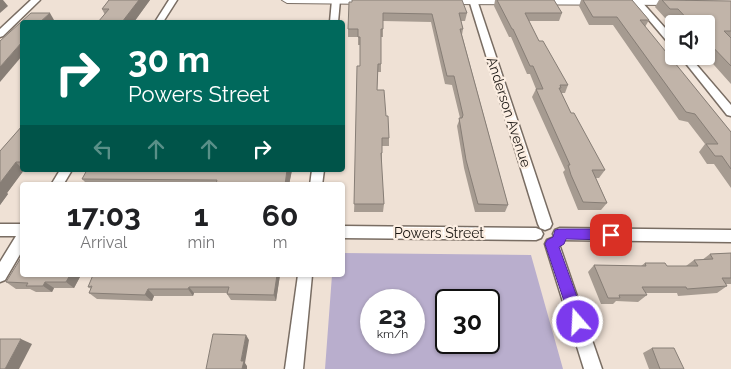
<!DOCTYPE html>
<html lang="en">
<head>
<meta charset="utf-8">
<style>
  :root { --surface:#fff; --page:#f2f2f2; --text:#202124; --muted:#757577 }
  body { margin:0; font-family:Raleway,sans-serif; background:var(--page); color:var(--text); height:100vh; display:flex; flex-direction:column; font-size:19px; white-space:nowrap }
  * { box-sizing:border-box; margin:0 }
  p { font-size:16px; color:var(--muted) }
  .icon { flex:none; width:28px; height:28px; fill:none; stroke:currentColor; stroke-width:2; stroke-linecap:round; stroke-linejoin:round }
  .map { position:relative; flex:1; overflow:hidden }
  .drawer { position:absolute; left:20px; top:182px; width:325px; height:95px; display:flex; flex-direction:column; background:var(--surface); border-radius:5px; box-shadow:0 1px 4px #0004 }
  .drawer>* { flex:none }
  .banner { position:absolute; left:20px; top:20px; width:325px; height:152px; border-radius:5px; box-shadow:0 1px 4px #0004; background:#00695c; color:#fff; overflow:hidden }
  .fabs { position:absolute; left:665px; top:15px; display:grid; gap:10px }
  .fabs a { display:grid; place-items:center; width:50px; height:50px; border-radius:5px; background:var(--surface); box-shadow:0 1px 4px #0004; font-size:25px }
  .speed { position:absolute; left:360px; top:289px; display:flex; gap:10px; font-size:25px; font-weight:700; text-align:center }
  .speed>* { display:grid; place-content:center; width:65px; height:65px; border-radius:50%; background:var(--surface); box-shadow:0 1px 4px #0004; line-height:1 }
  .speed small { font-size:12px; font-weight:400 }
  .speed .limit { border:2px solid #111; border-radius:8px; background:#fff; color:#111 }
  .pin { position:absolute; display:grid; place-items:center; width:42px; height:42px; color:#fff; margin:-21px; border-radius:10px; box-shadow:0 2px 8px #0006 }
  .me { position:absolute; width:55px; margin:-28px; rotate:341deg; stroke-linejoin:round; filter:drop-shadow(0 0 4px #0008) }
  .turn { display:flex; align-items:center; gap:18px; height:105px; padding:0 25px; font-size:22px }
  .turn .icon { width:65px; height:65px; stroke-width:2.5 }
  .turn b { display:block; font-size:35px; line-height:42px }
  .lanes { display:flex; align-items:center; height:48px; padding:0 25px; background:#0003; justify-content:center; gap:25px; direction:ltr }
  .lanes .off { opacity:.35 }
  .eta { display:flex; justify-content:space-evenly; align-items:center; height:85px; text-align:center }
  .eta b { font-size:30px; font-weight:700; line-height:35px }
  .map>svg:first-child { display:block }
  .green { fill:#b9aecd; fill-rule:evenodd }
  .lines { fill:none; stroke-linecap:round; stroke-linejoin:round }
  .street-casing { stroke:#796d63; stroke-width:3 }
  .secondary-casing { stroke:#796d63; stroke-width:2 }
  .street { fill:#fff; fill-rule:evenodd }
  .secondary { fill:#fff; fill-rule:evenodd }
  .wall { fill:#a69b91 }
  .shaded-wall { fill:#877e76 }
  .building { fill:#c1b4a9; stroke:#877e76 }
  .route { fill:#7c3aed; stroke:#51269a }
  .labels { text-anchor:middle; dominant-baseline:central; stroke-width:4.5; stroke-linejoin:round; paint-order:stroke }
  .street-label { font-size:14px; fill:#1b1713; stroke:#fceee2 }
</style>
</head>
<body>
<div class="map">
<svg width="731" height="369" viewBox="0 0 731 369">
  <rect width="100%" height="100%" fill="#efe1d5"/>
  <path class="green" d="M343,253L531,255L563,369H325L332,275H342ZM371,300H414V342H371ZM446,300H489V342H446Z"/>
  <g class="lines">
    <g class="street-casing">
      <g id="street">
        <path d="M31,0H40L3,36L0,37V29Z"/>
        <path d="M169,0H177L163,22H155Z"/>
        <path d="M332,0H340L338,22H330Z"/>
        <path d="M469,0H477L552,224L550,228L545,230L540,228L538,224Z"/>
        <path d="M632,0H640L674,38V47L671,46Z"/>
        <path d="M680,56H689L731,105V116L727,115Z"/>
        <path d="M60,170H72L63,185H51Z"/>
        <path d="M312,170H324L322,185H310Z"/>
        <path d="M0,224H22V251L5,280L0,282V262L16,236H0Z"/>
        <path d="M342,226L536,228L541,230L543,234L541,238L536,240L342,238Z"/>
        <path d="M560,228L731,230V242L560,240L555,238L553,234L555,230Z"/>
        <path d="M552,238L557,240L559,244L602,369H584L545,244L547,240Z"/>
        <path d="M298,275H312L303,369H285Z"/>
      </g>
    </g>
    <g class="secondary-casing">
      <g id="secondary">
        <path d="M282,0H381L382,1L376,4L287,3Z"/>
        <path d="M434,0H685L687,2L681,5L439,4L435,3Z"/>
      </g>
    </g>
    <use href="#street" class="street"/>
    <use href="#secondary" class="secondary"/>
  </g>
  <g class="wall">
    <path d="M109,0H150L134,22L105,15L102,9Z"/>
    <path d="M495,0H554L562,13L559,21H529L539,41L568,85L565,93H561L571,113L605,170L599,178H596L607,203L601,210H578L567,183L563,172L565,170L532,97L536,89L530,74H527L511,37H509L494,6Z"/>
    <path d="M581,0H632L649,20L645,27L731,132V188L714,164H707L699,152L705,144L688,122L679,120L613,25H589L579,6Z"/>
    <path d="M659,0L731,1V84L706,56V24H678L672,18H665L655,7Z"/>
    <path d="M352,2L467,13L465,21H461L463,29L462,35L508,205L505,212H475L464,168L457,126L460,118L452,85L445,84L431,22L383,21V37H381V72H378L377,90L386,116L389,138V146H382V161H381L384,204L383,212H354L360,66V45H358V37H348V29Z"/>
    <path d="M22,126V170H28H24L7,193L8,194L0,205V151Z"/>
    <path d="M87,170H292L289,185H88L82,179Z"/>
    <path d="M731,253V284H726L727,286L717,293L678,296L677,293H645L647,295L638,302L616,301L613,304H601L588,272L594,265L641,266L645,263L667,266H686L694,260H702L710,254Z"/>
    <path d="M22,275H81L74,288H54L52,292H36L30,289H16L6,282Z"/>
    <path d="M280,275L276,301L231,300L227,294L228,293H194L193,296H154L152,301L97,299L89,293L91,289L88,287Z"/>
    <path d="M652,348L684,369H649L643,353Z"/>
  </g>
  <g class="shaded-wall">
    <path d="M0,0H3L8,6L0,13Z"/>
    <path d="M139,0H150L134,22H122Z"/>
    <path d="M50,13L54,20L53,22H40Z"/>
    <path d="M22,42V56L0,82V67Z"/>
    <path d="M16,162L22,169V170H24L7,193L8,194L0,205V183Z"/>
    <path d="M287,170H292L289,185H285Z"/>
    <path d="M70,275H81L74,288L66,282Z"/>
    <path d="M277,275H280L276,301L274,295Z"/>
    <path d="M45,282L54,288L52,292L43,286Z"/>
    <path d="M189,287L194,293L193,296L188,289Z"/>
    <path d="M148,289L154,296L152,301L145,295Z"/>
    <path d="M246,335L249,340L245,363L247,366V369H242L241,361Z"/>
    <path d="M21,339L32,344L19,369H5Z"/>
  </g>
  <g class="building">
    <path d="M109,0H139L122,22H98L109,9H102Z"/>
    <path d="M352,0H462L467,13H459L463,29H460L508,205L478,204L466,160L459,118H462L463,115L454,76H447L432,14L383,13V29H381V64H378L377,90H384L386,116H388L389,138H382V153H381L384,204H354L357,66H360V37H358V29H348L349,2H352Z"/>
    <path d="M497,0H554L562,13H525L539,41H543L568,85H560L561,88H559L571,113H574L605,170H592L607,203L583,202L571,175L568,165H570L536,89H543L533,66H530L513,29H512Z"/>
    <path d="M583,0H632L649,20H640L731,132V169L722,156H715L706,144H718L695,114L686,112L617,17H593Z"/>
    <path d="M662,0L731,1V31H724L731,38V66L706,40V24H692L678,9H670Z"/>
    <path d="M31,13H50L40,22H22V42L0,67V41Z"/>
    <path d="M22,126V160L20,162H16L0,183V151Z"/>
    <path d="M87,170H287L285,185L216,184L217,180L82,179Z"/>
    <path d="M731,253V278H722L727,286L687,289L686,287H642L647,295H619L620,298H608L594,265L646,266L645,263H665L667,266H698L694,260L713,259L710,254Z"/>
    <path d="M22,256V275H70L66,282H45L43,286H26L28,283L6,282Z"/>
    <path d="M93,275H277L274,295L227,294L229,287H189L188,289H148L145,295L89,293L92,286L88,287Z"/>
    <path d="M213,334L246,335L241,361H244L242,369H206Z"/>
    <path d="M0,339H21L5,369H0Z"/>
    <path d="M652,348H674L684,369H660Z"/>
  </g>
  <path class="route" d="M560,229H611L615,231L617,235L615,239L611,240L566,239L564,244L559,247L586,322L583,327L578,329L573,327L571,322L545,244L547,240L553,237L555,230Z"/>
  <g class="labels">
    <g class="street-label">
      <text transform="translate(509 112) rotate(72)">Anderson Avenue</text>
      <text x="439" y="233">Powers Street</text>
    </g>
  </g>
</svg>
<div class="fabs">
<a><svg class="icon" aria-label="sound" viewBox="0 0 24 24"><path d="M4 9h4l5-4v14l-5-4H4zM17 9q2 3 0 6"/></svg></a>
</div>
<div class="speed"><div>23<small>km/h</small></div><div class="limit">30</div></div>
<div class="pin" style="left:611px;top:235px;background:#d93025"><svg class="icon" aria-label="arrive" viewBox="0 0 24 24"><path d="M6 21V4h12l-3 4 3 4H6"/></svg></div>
<svg class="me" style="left:578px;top:322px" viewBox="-20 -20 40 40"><circle r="17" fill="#7c3aed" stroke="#fff" stroke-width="3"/><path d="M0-11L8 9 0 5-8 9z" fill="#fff"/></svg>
<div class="banner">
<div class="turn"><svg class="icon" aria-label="right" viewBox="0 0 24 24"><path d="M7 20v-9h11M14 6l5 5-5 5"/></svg><div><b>30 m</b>Powers Street</div></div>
<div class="lanes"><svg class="icon off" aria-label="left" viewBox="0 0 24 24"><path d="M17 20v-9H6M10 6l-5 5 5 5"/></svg><svg class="icon off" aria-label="ahead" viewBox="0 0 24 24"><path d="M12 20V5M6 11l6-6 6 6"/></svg><svg class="icon off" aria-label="ahead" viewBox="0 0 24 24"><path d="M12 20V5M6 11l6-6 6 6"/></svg><svg class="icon" aria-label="right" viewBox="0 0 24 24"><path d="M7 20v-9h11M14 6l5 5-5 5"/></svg></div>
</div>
<section class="drawer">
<div class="eta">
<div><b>17:03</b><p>Arrival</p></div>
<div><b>1</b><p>min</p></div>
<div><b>60</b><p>m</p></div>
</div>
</section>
</div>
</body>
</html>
